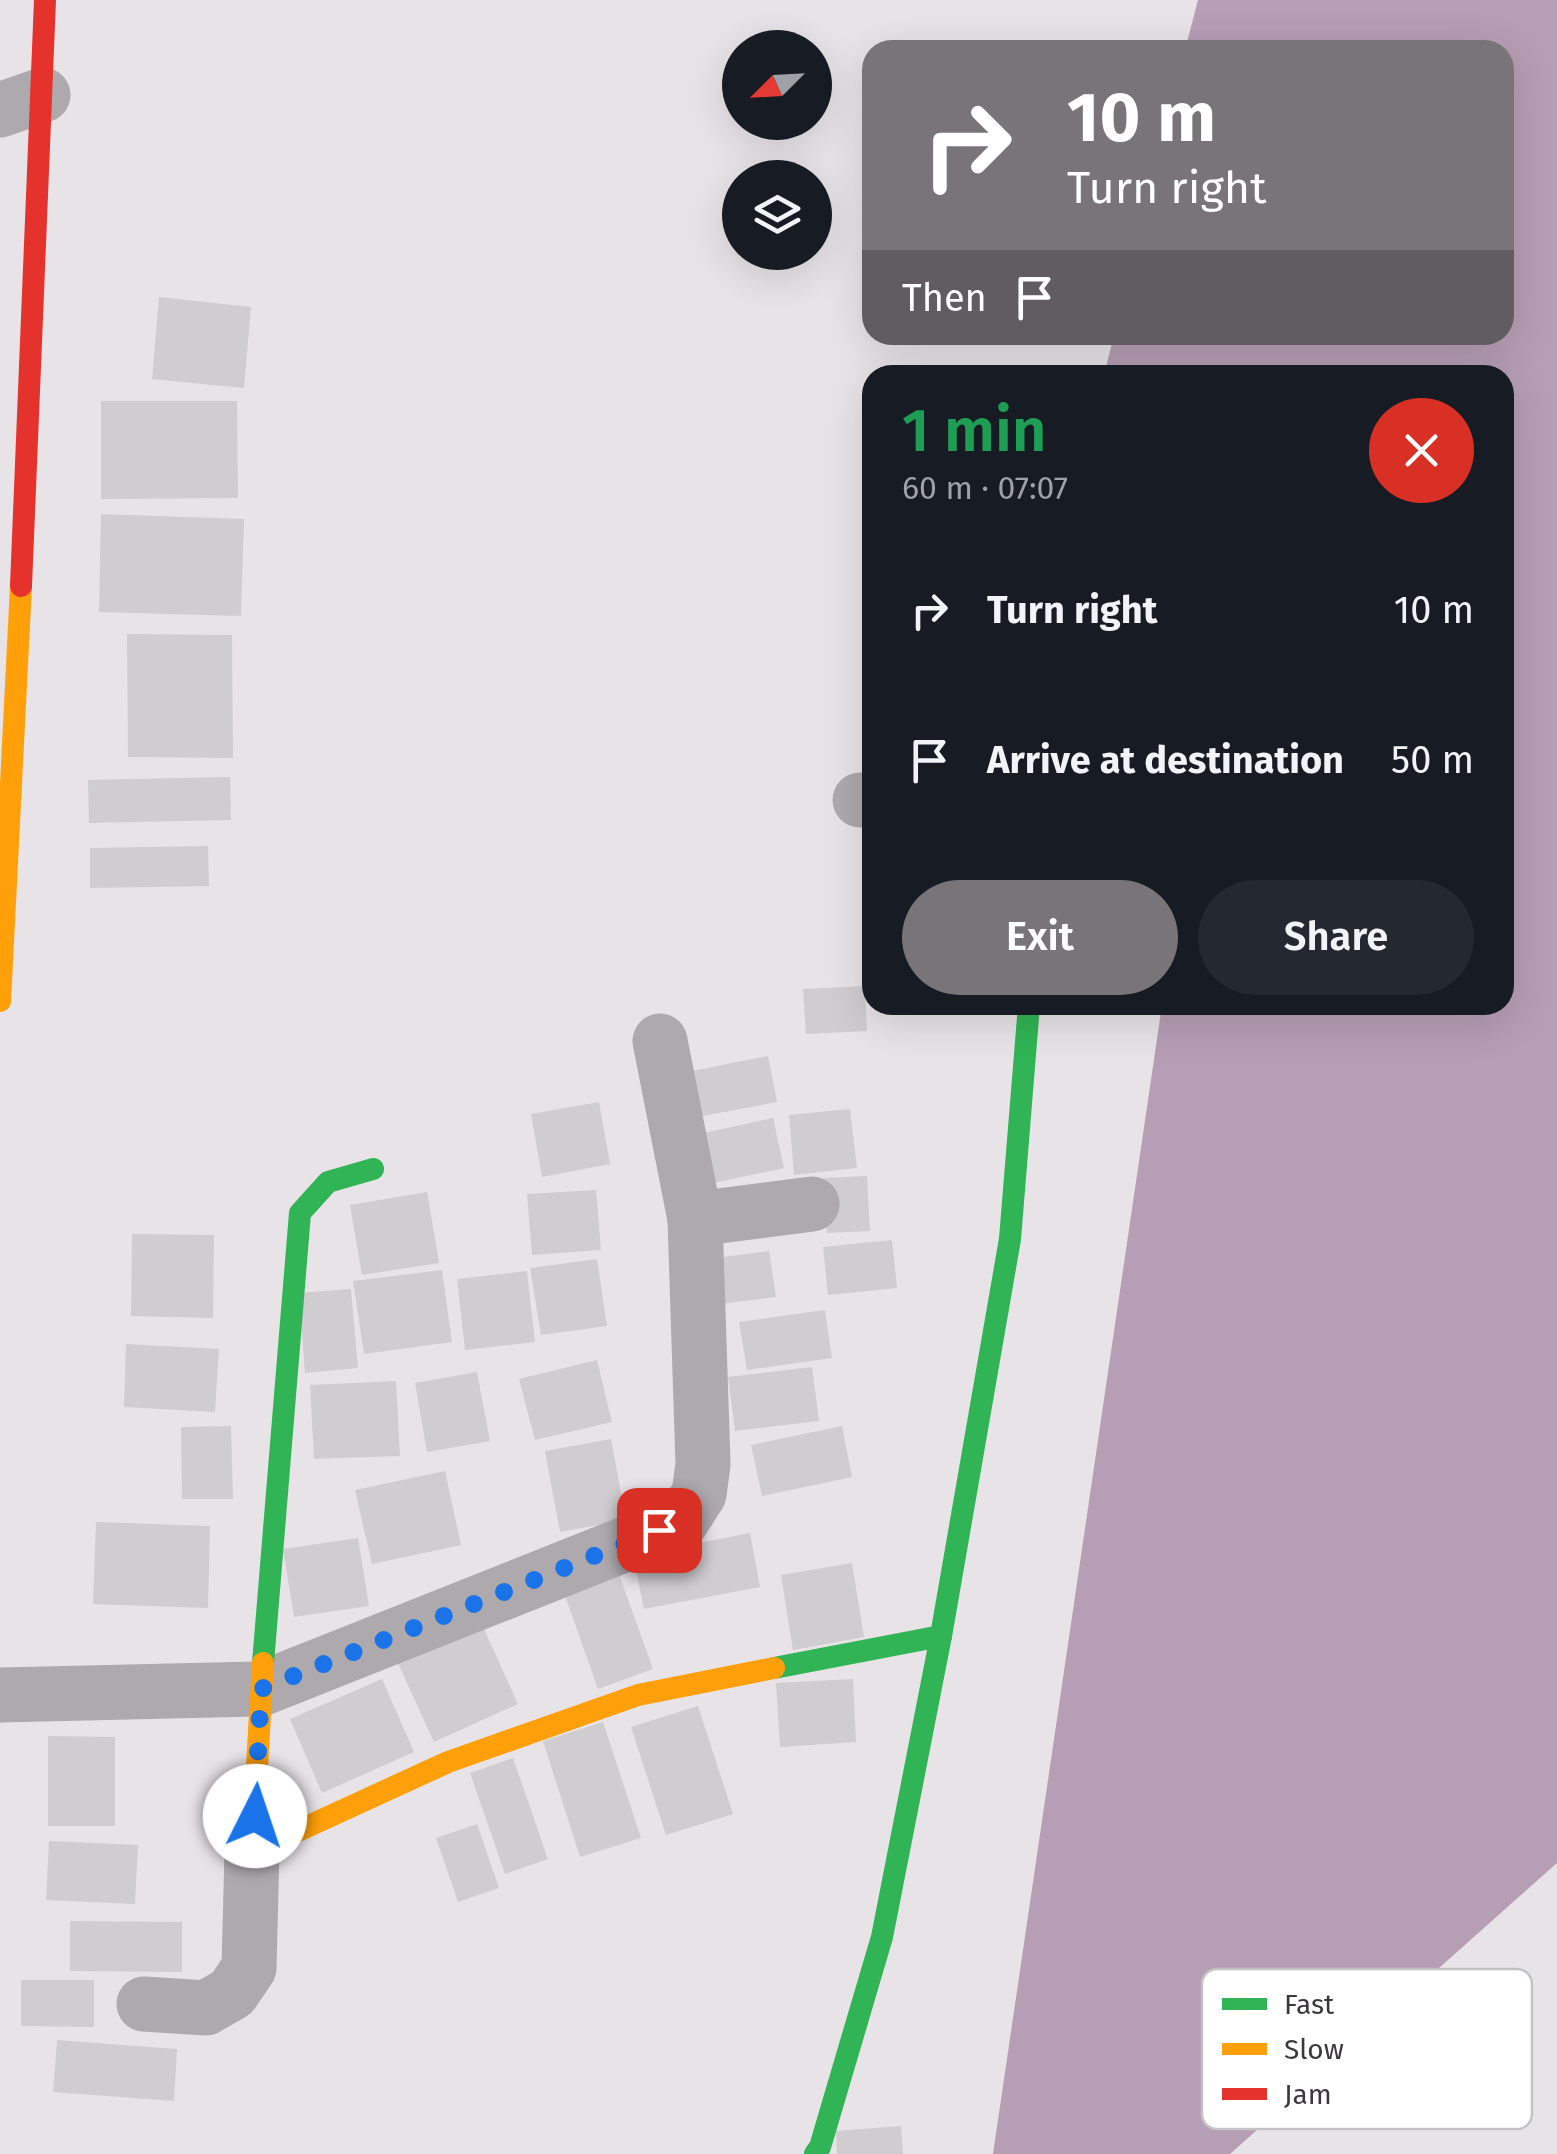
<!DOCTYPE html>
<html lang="en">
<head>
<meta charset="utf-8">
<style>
  :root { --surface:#171b24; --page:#242831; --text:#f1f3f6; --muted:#9ea1a6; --accent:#787477 }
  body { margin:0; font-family:"Fira Sans",sans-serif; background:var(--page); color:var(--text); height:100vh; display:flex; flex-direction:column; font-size:38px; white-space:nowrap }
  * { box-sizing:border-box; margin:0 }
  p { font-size:32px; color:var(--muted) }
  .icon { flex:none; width:55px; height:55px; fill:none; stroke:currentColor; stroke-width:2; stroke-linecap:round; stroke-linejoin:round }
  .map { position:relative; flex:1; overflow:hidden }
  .panel { position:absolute; left:862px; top:365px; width:652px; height:650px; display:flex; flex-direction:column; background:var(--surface); border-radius:30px; box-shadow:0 10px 40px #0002 }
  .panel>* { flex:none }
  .banner { position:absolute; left:862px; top:40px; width:652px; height:305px; border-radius:30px; box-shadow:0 10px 40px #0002; background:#787477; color:#fff; overflow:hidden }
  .needle { width:65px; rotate:246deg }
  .fabs { position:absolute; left:722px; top:30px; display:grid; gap:20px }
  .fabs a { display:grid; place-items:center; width:110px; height:110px; border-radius:50%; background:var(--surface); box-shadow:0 10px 40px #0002; font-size:50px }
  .pin { position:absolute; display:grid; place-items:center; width:85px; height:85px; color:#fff; margin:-42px; border-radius:20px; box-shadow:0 5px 15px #0006 }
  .me { position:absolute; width:110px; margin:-55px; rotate:4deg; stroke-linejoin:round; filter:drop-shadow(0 0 8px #0008) }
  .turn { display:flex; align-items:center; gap:35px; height:210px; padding:0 40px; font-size:45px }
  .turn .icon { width:130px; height:130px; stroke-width:2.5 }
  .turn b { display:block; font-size:70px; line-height:85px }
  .then { display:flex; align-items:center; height:95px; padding:0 40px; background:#0003; gap:20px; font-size:38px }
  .round { display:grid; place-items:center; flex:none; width:105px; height:105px; border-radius:52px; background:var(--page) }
  .headline { display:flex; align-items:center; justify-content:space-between; height:170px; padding:0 40px }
  h1 { font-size:60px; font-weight:600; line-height:75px; color:#1e9e55 }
  .action { display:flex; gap:20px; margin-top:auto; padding:20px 40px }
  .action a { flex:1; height:115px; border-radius:60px; background:var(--accent); color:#fff; font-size:40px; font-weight:600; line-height:115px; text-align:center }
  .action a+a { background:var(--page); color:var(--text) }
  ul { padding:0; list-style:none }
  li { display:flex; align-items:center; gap:30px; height:150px; padding:0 40px }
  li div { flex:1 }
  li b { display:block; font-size:38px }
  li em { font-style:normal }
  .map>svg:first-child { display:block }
  .water { fill:#b69eb4 }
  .building { fill:#cfcdd0 }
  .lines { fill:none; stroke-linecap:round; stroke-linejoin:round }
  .street { stroke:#ada9ad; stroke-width:55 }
  .fast { stroke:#30b455; stroke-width:22 }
  .slow { stroke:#ff9f0a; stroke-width:22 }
  .jam { stroke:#e5322d; stroke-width:22 }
  .route { stroke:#1a73e8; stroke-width:18; stroke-dasharray:0 32.4 }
  .key { fill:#fff; stroke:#c4c3c4; stroke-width:2.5 }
  .key-label { font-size:28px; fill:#3b383b }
</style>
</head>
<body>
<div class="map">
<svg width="1557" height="2154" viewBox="0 0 1557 2154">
  <rect width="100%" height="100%" fill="#e8e3e7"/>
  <path class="water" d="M1198,0H1557V1863L1230,2154H993L1162,1005H1505V375H1104L1114,335H1505V50H1185Z"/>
  <g class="building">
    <path d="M159,297L251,307L244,388L152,379Z"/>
    <path d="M101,401H237L238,498L101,499Z"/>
    <path d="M101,514L244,519L241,616L99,612Z"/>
    <path d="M127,634L232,635L233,758L128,757Z"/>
    <path d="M230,777L231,820L89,823L88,780Z"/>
    <path d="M208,846L209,886L90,888V848Z"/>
    <path d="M865,986L867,1031L806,1034L803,989Z"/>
    <path d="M768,1056L777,1102L681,1120L672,1075Z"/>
    <path d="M599,1102L610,1164L542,1177L531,1114Z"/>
    <path d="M850,1109L857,1168L794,1175L789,1115Z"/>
    <path d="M773,1118L784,1168L709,1184L699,1134Z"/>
    <path d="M867,1176L870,1231L827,1233L823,1178Z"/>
    <path d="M596,1190L601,1250L532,1255L527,1194Z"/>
    <path d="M427,1192L439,1263L362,1275L350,1205Z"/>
    <path d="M132,1234L214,1235L213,1318L131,1316Z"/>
    <path d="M892,1240L897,1288L828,1295L823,1247Z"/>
    <path d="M769,1251L776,1297L704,1306L699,1260Z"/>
    <path d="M597,1259L607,1326L541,1335L530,1268Z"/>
    <path d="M442,1270L452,1342L364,1354L353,1281Z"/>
    <path d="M527,1271L535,1342L465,1350L457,1279Z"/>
    <path d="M351,1289L358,1368L305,1373L299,1293Z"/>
    <path d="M825,1310L832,1358L747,1370L739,1322Z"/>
    <path d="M126,1344L219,1349L215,1412L124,1407Z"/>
    <path d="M597,1360L612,1422L535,1440L519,1379Z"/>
    <path d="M812,1367L819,1421L735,1431L728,1377Z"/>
    <path d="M477,1372L490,1441L427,1452L415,1383Z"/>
    <path d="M396,1381L400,1456L314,1459L310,1385Z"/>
    <path d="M231,1426L233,1499H182L181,1427Z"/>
    <path d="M842,1426L852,1477L762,1496L751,1445Z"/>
    <path d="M611,1439L626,1520L560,1532L545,1451Z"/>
    <path d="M445,1471L461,1545L372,1564L355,1490Z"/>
    <path d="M96,1522L210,1526L208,1608L93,1604Z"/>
    <path d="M750,1533L760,1587L644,1609L633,1556Z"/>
    <path d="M358,1538L369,1606L294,1617L283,1549Z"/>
    <path d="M852,1563L864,1637L793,1650L781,1575Z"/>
    <path d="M616,1566L653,1669L598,1689L562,1587Z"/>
    <path d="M474,1607L518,1704L434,1742L390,1646Z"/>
    <path d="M382,1679L414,1752L322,1793L290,1719Z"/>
    <path d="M853,1679L856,1742L780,1747L776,1683Z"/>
    <path d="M698,1706L733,1814L666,1835L631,1727Z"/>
    <path d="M603,1722L641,1838L580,1857L543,1741Z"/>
    <path d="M48,1736L115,1737V1826H48Z"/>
    <path d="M513,1758L548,1859L505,1874L470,1773Z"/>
    <path d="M477,1824L499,1888L458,1902L436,1838Z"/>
    <path d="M49,1841L138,1845L135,1904L46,1900Z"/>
    <path d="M70,1921L182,1922V1972L70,1971Z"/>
    <path d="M21,1980H94V2027L21,2026Z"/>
    <path d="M57,2040L177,2049L174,2101L53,2092Z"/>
    <path d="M901,2126L903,2154H837L836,2131Z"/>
  </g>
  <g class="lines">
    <g class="street">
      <path d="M0,110L43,95"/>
      <path d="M860,800H872"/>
      <path d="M660,1041L695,1219"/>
      <path d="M0,1695L261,1689L681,1522L699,1494L703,1464L695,1219L812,1204"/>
      <path d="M144,2004L206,2008L232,1993L249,1968L252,1852"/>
    </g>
    <g class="fast">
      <path d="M941,1636L1010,1239L1029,1005"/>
      <path d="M263,1663L300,1213L328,1182L373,1169"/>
      <path d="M774,1668L941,1636L882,1937L820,2147L815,2154"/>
    </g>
    <g class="slow">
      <path d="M0,1001L21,586"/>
      <path d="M263,1663L252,1852L448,1762L638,1695L774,1668"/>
    </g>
    <path class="jam" d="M21,586L45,0"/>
  </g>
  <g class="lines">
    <path class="route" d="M255,1816L261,1689L659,1530"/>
  </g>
  <rect x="1202" y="1969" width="330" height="160" rx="15" class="key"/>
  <rect x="1222" y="1998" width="45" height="12" fill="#30b455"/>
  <rect x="1222" y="2043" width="45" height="12" fill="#ff9f0a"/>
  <rect x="1222" y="2088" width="45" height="12" fill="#e5322d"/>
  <g class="key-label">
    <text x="1284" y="2014">Fast</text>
    <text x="1284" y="2059">Slow</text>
    <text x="1284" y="2104">Jam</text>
  </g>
</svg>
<div class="fabs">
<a><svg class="needle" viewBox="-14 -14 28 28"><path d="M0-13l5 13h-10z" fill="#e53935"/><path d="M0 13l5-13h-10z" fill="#9ea1a6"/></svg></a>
<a><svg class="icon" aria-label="layers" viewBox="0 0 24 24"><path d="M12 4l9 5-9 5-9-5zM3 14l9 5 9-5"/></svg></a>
</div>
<div class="pin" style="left:659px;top:1530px;background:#d93025"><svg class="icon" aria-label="arrive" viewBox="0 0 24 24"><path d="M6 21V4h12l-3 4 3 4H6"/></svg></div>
<svg class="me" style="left:255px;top:1816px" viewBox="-20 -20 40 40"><circle r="19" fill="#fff"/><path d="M0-13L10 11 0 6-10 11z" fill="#1a73e8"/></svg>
<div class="banner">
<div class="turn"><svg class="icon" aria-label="right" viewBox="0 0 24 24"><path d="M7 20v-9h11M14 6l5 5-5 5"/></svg><div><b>10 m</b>Turn right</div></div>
<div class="then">Then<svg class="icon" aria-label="arrive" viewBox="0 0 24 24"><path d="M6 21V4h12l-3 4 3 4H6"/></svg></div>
</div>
<section class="panel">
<div class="headline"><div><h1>1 min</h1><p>60 m · 07:07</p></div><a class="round" style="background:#d93025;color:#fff"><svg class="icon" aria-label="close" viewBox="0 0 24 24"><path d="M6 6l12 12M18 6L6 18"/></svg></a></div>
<ul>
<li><svg class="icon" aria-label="right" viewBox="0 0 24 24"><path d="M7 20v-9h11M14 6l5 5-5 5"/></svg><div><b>Turn right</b></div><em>10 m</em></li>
<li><svg class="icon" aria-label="arrive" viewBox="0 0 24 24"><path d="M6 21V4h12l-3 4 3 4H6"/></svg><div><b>Arrive at destination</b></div><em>50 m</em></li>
</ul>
<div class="action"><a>Exit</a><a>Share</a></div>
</section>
</div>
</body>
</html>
